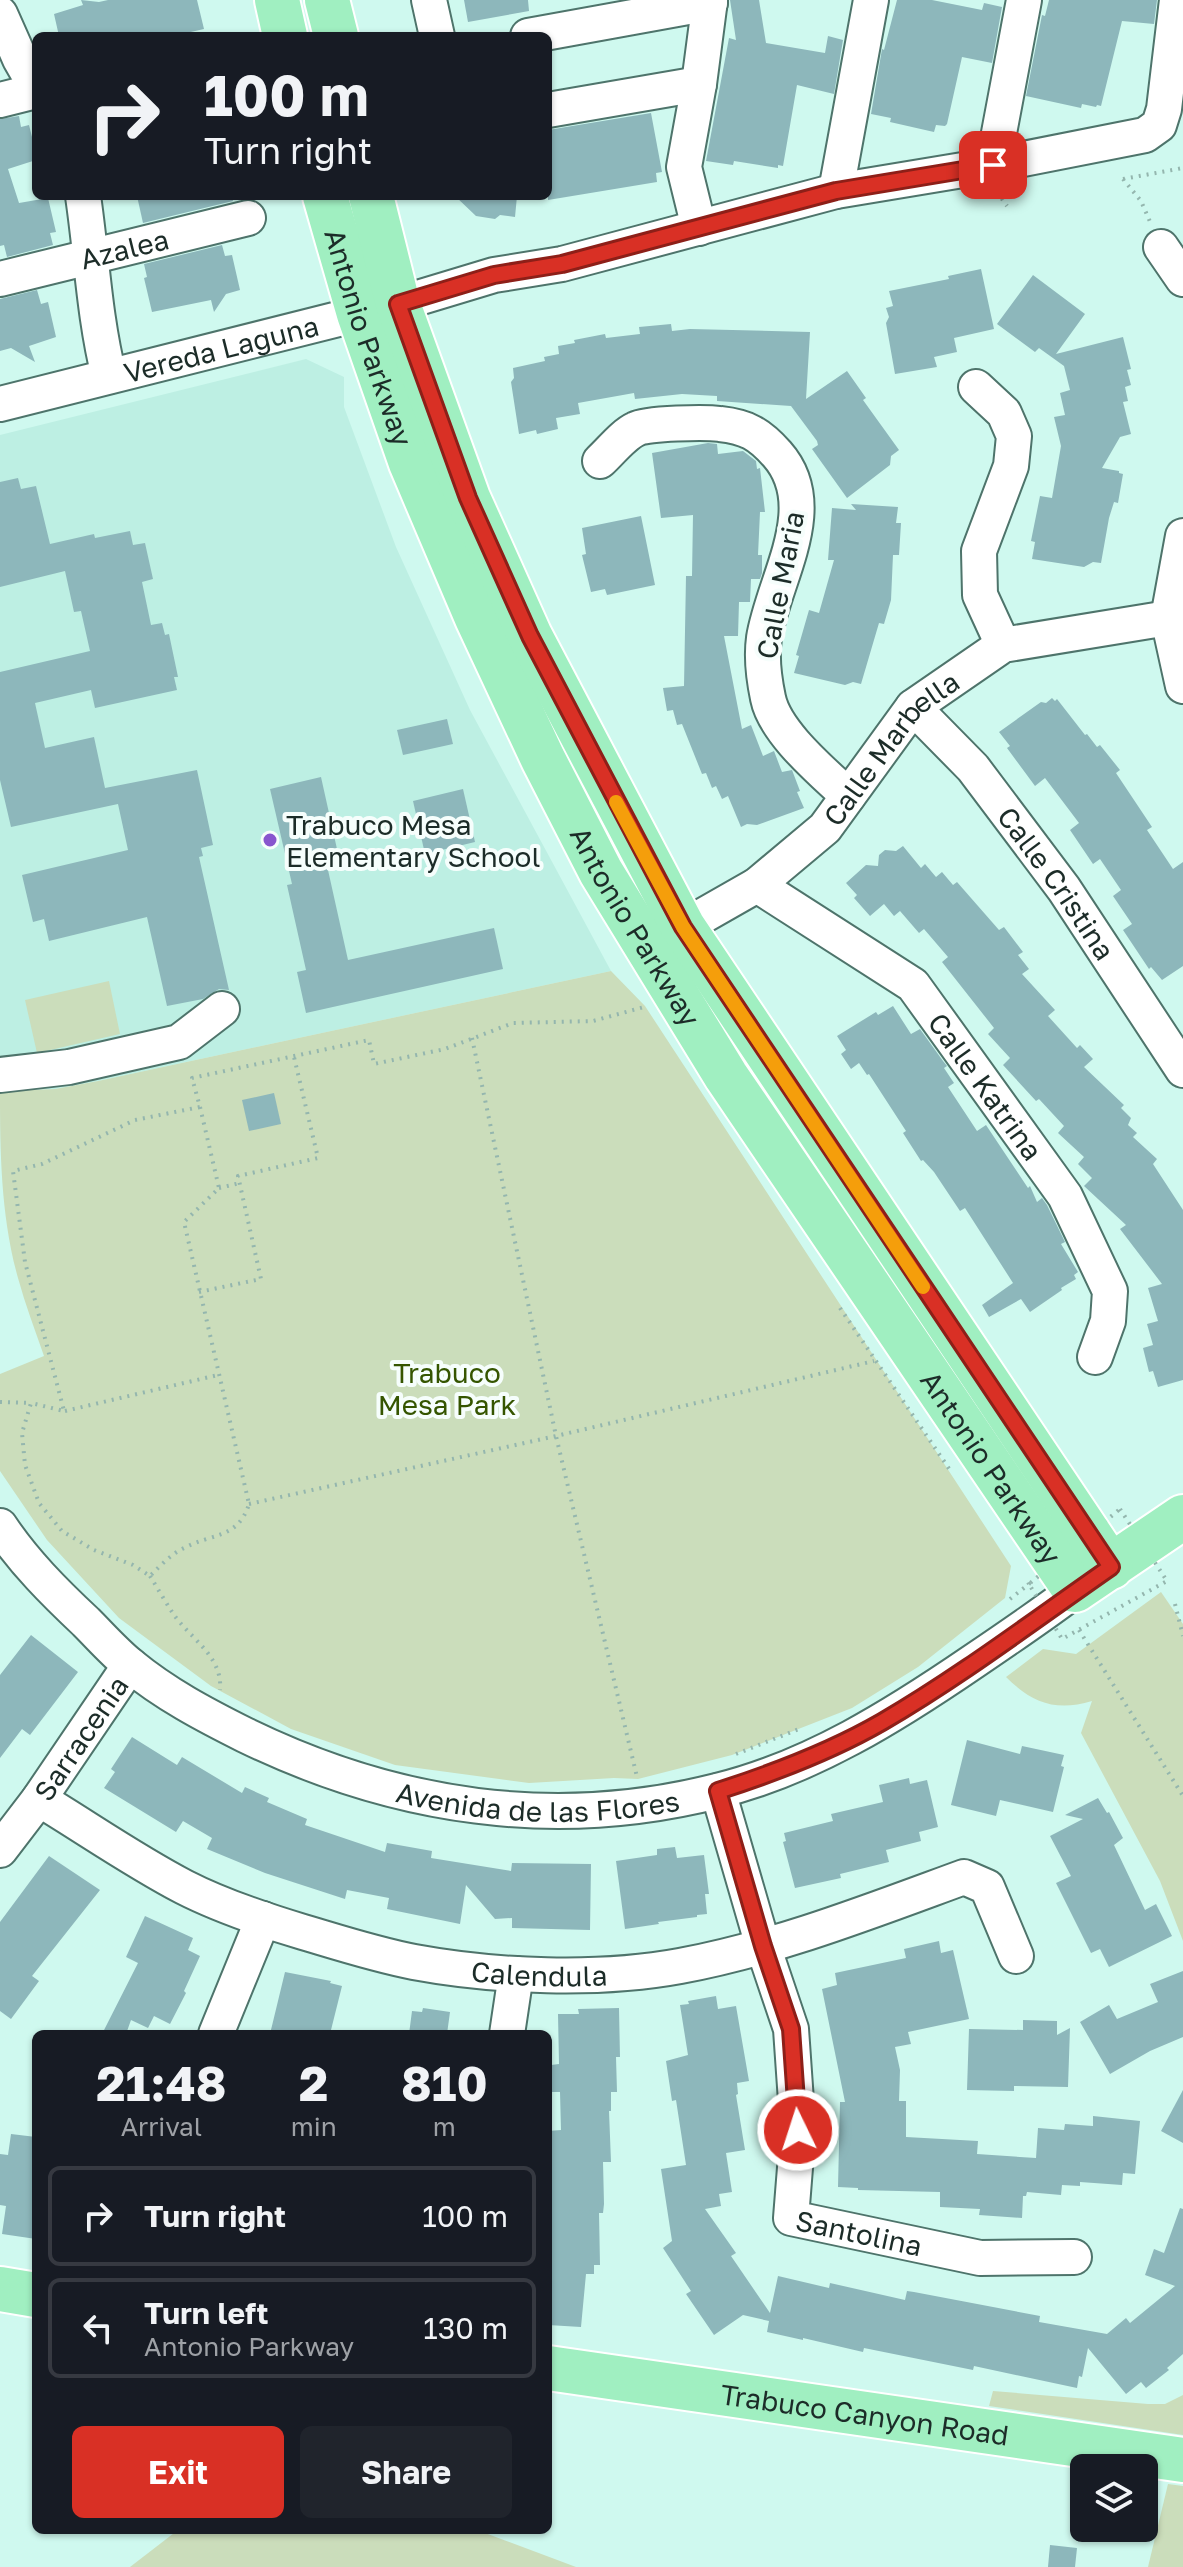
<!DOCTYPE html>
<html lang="en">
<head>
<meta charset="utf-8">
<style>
  :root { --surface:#171b24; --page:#20242c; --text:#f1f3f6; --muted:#9ea1a6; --line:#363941; --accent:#d93025 }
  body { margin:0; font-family:"Golos Text",sans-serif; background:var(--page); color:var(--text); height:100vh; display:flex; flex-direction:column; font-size:30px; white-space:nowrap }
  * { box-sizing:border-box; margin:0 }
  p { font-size:26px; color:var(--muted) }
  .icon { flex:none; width:44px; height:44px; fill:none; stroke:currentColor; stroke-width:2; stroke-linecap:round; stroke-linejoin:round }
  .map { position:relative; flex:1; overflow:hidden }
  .panel { position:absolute; left:32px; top:2030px; width:520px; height:504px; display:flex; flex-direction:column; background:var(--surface); border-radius:12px; box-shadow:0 2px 6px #0004 }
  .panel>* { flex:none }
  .hud { position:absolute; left:32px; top:32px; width:520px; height:168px; border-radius:12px; box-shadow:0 2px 6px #0004; background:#171b24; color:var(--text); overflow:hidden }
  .controls { position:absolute; left:1070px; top:2454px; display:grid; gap:16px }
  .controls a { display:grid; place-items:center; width:88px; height:88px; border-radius:12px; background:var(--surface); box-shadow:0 2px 6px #0004; font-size:40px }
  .pin { position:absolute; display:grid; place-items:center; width:68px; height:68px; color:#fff; margin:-34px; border-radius:16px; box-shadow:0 4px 12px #0006 }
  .me { position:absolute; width:88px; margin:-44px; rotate:356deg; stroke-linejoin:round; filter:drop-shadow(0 0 6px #0008) }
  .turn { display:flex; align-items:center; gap:28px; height:168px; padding:0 40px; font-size:36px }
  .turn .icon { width:104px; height:104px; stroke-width:2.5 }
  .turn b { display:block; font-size:56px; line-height:68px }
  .eta { display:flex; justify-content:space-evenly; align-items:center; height:136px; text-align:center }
  .eta b { font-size:48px; font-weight:700; line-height:56px }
  .primary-button { display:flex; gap:16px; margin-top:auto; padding:16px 40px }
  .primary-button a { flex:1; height:92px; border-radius:12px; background:var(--accent); color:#fff; font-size:32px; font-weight:700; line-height:92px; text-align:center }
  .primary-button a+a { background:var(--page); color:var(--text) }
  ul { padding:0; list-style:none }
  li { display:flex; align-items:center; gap:24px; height:100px; margin:0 16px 12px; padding:0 24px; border:4px solid var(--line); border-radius:12px }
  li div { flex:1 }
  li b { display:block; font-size:30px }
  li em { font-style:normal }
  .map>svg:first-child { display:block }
  .built { fill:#bdefe3 }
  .green { fill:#cbddbb }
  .building { fill:#8db7bb }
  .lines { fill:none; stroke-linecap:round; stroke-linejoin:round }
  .minor-casing { stroke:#4e746b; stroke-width:38 }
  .major-casing { stroke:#fff; stroke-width:48 }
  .path { stroke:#94b6ae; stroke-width:4; stroke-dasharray:2 6; stroke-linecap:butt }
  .minor { stroke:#fff; stroke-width:34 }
  .major { stroke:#a0efc1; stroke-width:44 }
  .route-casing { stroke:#8d1f18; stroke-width:20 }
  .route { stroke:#d93025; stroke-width:14 }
  .slow { stroke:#f59e0b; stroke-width:14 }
  .poi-dot { fill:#8856ce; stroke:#f6fefc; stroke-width:3 }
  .labels { text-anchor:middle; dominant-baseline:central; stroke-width:8; stroke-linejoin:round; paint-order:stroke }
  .street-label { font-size:28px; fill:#1c2c28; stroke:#f6fefc }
  .poi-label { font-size:28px; fill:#1c2c28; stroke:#f6fefc; text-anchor:start }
  .park-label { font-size:28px; fill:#355500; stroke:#f6fefc }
</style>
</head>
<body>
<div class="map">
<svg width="1183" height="2567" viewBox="0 0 1183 2567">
  <rect width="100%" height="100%" fill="#cff9ef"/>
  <path class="built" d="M306,359L344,377V407L396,547L470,710L611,971L98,1081L55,1089L0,1091V435Z"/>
  <g class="green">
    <path d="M611,971L645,1006L1011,1566L1005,1598L918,1667L852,1708L732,1755L638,1779L614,1778L529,1783L395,1765L291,1729L211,1686L119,1618L47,1540L0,1471V1374L44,1356C35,1330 25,1304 18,1278C1,1217 0,1154 0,1091L55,1089L98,1081Z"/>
    <path d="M109,981L120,1034L37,1053L25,1000Z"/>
    <path d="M1161,1592L1183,1624V1941L1160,1881L1081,1733L1092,1701C1056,1712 1032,1703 1006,1677L1043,1649L1076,1654Z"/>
    <path d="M993,2391L1148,2404H1165L1183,2395V2435L989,2406Z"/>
    <path d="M1168,2484L1183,2486V2567H1148Z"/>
    <path d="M178,2530H477L576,2567H130Z"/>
  </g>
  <g class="building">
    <path d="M81,0L99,2L108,0H197L204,29L173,36H59L54,14L83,5Z"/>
    <path d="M464,0H528L529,11L468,22Z"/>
    <path d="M730,0H759L766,43L825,53L828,36L843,40L834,94L797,85L783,166L778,165V168L734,161L733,165L706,161L729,38L736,40Z"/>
    <path d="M897,0H932L982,10L984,3L1002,7L992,63L962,57L947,124L945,126L936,125L934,132L890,122L891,118L871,114L882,49L884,50Z"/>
    <path d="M1049,0H1157L1154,24L1122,21L1101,106L1097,105L1096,107L1082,104L1081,108L1026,96L1042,15L1045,16Z"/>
    <path d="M651,113L662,172L656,173L657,182L548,200V130Z"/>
    <path d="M19,116L21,127L29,125L36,153V160L8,169L19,203L48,198L56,232L50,233L53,245L7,257L4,245L0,246V119Z"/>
    <path d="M137,196H232L233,201L143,223Z"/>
    <path d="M455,196H517L515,217L500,215L495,219L476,216Z"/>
    <path d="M222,245L225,256L232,255L240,290L226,294L214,312L211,300L152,312L144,278L147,277L144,264Z"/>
    <path d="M981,269L994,329L954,338L957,352L934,357L937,367L895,374L886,323L889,317L886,308L893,306L889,291L949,279L948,276Z"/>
    <path d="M1033,275L1085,314L1056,354L1123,337L1131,369L1127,370L1131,385L1125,387L1128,401L1123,402L1131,434L1120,437L1102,468L1119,471V473L1123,474L1118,503L1114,502L1109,518L1101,563L1093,562L1084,567L1032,559L1035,542L1031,541L1040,496L1052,498L1061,446L1054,417L1065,415L1060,393L1070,390L1064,366L1039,348L1035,352L997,324Z"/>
    <path d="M37,290L41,304L48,302L56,337L29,346L35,362L11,348L0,351V299Z"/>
    <path d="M671,324L672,331L690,329L810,332L806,399L847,371L866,398L863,400L899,450L891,456L890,465L847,498L812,449L818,445L817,441L791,406L717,401V396L682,394L635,399L634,393L578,403L580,414L556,418L558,429L537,434L536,430L519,434L511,382L514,378L513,368L545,361L544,357L559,354L558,346L575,343L574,340L605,334L606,338L640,334L639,327Z"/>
    <path d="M708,443L717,444L718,454L743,451L756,461L757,469L760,468L765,512H760L758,555H762V573L760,579H751L750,602H739L738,636H724L742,729L751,725L763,756L774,751L782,772L792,770L800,791L797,792L804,808L757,825L747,824L741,827L728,796L722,799L716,786L712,788L706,773L702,774L682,724L677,725L673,710L667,711L663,688L684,686L686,576H692L693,515L661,518L652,453Z"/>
    <path d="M18,478L21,489L36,486L50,544L94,534L95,538L130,531L133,545L145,543L153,579L142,582L151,625L162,623L165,635L169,634L178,677H174L177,690L95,708L91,690L35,703L45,748L94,737L105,788L197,770L213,845L201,848L203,856L199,857L229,990L219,989L203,999L167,1006L147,917L49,941L44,919L33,922L22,875L128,850L118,804L11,827L0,780V672L90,651L81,611L74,612L65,571L0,587V482Z"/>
    <path d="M851,504L898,507L896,523H901L899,555H893L891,600L884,624L879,623L861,684L853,682L845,685L794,673L799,656L796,655L809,610L819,613L834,560H828L832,508L856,510Z"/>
    <path d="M641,516L655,585L607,595L605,589L591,592L582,555L586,554L582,528Z"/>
    <path d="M1052,698L1055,701L1057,699L1085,735L1087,734L1097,747L1100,745L1120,770L1116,773L1152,827L1147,830L1173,869L1183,862V966L1162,980L1151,967L1149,969L1123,930L1132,924L1113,896L1121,890L1100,859L1093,864L1070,830L1079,823L1045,778L1035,786L1007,748L1010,746L999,732L1041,702L1046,703Z"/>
    <path d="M447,719L453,744L403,755L397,730Z"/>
    <path d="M321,777L337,849L324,852L348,960L494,928L503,969L306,1013L297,972L306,970L287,885L292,884L270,789Z"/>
    <path d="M463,789L475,842L425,854L413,801Z"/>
    <path d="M903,846L921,868L925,864L936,877L942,872L953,885L957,882L999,930L1004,927L1023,952L1018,955L1029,969L1022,974L1055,1010L1048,1016L1077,1048L1080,1045L1093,1059L1084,1067L1124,1105L1121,1108L1131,1118L1128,1125L1137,1133L1133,1137L1157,1159L1153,1164L1183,1210V1380L1158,1387L1153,1371L1149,1372L1143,1348L1153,1345L1147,1324L1158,1321L1148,1288L1162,1284L1120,1229L1126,1225L1084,1186L1092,1178L1078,1164L1084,1157L1058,1133L1064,1126L1039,1099L1036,1101L1003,1065L1010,1058L988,1034L994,1028L942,962L948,957L924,929L919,933L900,911L894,916L884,904L870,916L854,898L857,895L846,883L866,865L878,866L879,855L885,850L896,851Z"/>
    <path d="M893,1006L911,1034L920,1029L943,1061L947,1066L944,1068L954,1083L948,1087L977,1131L986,1125L1028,1188L1030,1186L1037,1202L1042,1198L1047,1205L1065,1242L1061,1244L1078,1272L1074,1275L1076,1279L1061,1288L1062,1290L1030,1312L1021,1299L989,1317L982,1305L1013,1283L965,1208L960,1211L934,1172L923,1160L921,1161L903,1133L906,1131L869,1074L867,1075L859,1063L851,1069L841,1054L846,1050L837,1036L876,1012L878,1015Z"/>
    <path d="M274,1093L281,1124L249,1131L242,1100Z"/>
    <path d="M31,1635L78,1672L30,1735L22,1729L0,1758V1675Z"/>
    <path d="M132,1737L177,1765L182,1757L242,1793L245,1787L269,1798L267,1802L307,1819L305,1825L385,1852L387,1843L432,1851L431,1858L511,1871L512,1863L591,1864L590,1930L512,1928V1918L495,1919L466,1885L460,1924L387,1909L389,1898L347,1890L345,1899L265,1873L207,1849L212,1838L183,1821L176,1832L104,1788L115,1772L111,1769Z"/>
    <path d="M967,1740L1020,1754L1022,1746L1064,1755L1061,1766L1064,1767L1053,1812L1000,1800L996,1816L951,1805Z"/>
    <path d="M909,1778L910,1784L927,1780L938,1827L919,1832L921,1841L886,1850L889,1862L840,1874L841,1878L795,1888L783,1842L786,1841L784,1833L833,1821L831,1814L883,1802L879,1785Z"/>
    <path d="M1098,1798L1107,1813L1109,1812L1123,1838L1114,1845L1145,1910L1156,1904L1172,1936L1109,1967L1100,1949L1091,1953L1056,1883L1071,1876L1050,1836L1083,1819L1065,1815Z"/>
    <path d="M675,1847L677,1858L704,1855L709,1894H705L707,1914L697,1915V1917L658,1922L659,1924L625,1929L616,1861L657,1855V1849Z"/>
    <path d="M49,1856L100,1890L32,1976L39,1981L11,2019L0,2011V1922Z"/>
    <path d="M145,1916L193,1938L188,1950L200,1956L184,1991L186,1993L170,2024L154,2016L148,2028L131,2020L126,2034H102L138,1963L126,1957Z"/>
    <path d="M939,1941L941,1953L953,1950L969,2019L908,2032L911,2044L895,2047L900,2070L899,2101H906V2137L978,2141L977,2154L1036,2158L1038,2128L1064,2130L1065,2124L1093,2126V2116L1140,2121L1135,2174L1123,2173L1122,2185L1080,2182V2186L1062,2185L1061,2195L1027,2192L1026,2196H1023L1022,2218L979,2215L980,2209L940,2207V2192L858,2190V2188L838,2187L840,2102H845L822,1989L837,1985L835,1973L906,1958L904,1949Z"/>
    <path d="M1183,1971V2037L1150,2051L1110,2074L1080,2022L1109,2005L1117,2019L1158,2002L1150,1984Z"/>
    <path d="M285,1972L331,1981L330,1983L342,1986L330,2034H270Z"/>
    <path d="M716,1996L718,2009L736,2006L749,2081L737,2083L738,2094L736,2095L745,2150L726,2153L732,2192L719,2194L721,2206L705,2209L736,2253L731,2256L770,2313L778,2276L829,2288L830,2283L905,2300L907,2291L914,2292L1040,2316L1039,2322L1107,2334L1126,2318L1130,2323L1175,2286L1145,2275L1154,2249L1164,2253L1180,2208L1183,2209V2354L1167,2368L1169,2370L1146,2388L1141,2382L1126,2394L1088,2348L1082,2377L1079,2376L1077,2388L974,2366L973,2370L864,2348L863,2352L803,2338V2340L767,2332L769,2321L743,2315L714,2335L686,2294L691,2291L663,2248L672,2241L661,2169L686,2165L676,2100L672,2101L666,2061L688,2055L680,2005L689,2004L688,2001Z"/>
    <path d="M423,2008L450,2012L447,2034H409L412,2011L422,2012Z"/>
    <path d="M619,2008L620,2057H616L617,2092H611V2111H609L611,2162H603L604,2204L603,2213H599L600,2265H594V2274H586L581,2327L548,2325V2131L561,2130L560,2092H552L551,2065L559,2064L558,2014H579L578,2009Z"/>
    <path d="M1023,2020L1057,2021V2035L1070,2028L1068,2087L1014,2086V2091L967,2090L969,2029L1023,2030Z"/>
    <path d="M1183,2090V2143L1161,2131Z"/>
    <path d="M11,2134L36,2137V2239L2,2234L6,2206L0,2205V2154L8,2155Z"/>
    <path d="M1050,2545L1077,2548L1075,2567H1048Z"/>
  </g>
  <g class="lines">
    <g class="minor-casing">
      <g id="minor">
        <path d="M429,0L437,36"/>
        <path d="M0,14L20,59L36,87"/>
        <path d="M528,36L710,3"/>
        <path d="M0,100L36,91"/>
        <path d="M548,110L699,84"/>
        <path d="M993,165L1024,0"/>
        <path d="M836,191L871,0"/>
        <path d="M83,196C92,257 94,316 109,376"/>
        <path d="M699,228L684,167L699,84L710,0"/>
        <path d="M1161,247L1183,279"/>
        <path id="s1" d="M0,279L248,218"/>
        <path d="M976,387L1004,413L1014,436L1011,466L979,551L980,595L1003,645"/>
        <path id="s2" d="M0,404L398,304L494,275L562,264L836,191L993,165L1145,135L1159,125L1164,109L1177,0"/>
        <path d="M600,461C611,451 623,435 636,429C647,423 706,422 720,424C747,427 759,434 777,454C824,507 773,580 764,638C761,659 764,679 768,698C775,733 823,772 848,796"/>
        <path d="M1183,536L1168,618L1183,686"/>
        <path id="s3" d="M913,707L973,768L1064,889L1183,1070"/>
        <path id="s4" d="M757,885L913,985L1065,1196L1110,1291L1108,1321L1095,1357"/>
        <path id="s5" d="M664,938L757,885L825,828L913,707L1003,645L1168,618"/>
        <path d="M0,1075L69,1067L179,1042L222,1009"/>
        <path id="s6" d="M0,1526C24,1562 54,1592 86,1622C100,1636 114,1652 130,1665C165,1694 205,1715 245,1735C395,1808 555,1832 717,1791C811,1768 895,1715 974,1661C1008,1638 1042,1615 1075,1590"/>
        <path id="s7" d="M718,1791L763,1946L791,2029L798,2130L791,2218L980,2258L1074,2257"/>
        <path id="s8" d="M39,1799C87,1828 134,1861 184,1887C221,1906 263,1920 303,1932C340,1943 377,1955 414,1962C495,1977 599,1981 680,1966C777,1948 871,1911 964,1877L987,1887L1016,1956"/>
        <path id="s9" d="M0,1850L39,1799L130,1665"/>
        <path d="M216,2034L263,1919"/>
        <path d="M507,2034L516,1974"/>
      </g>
    </g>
    <g class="major-casing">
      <g id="major">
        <path d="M277,0L285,36"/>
        <path d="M327,0L336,36"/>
        <path id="s10" d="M325,196L359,314L411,463L477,618L543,759L601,872L726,1076L1075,1590L1183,1517"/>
        <path d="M371,196L398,304L468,498L530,636L683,927L1111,1567"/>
        <path d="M0,2289L36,2295"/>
        <path id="s11" d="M548,2368L1183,2460"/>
      </g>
    </g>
    <g class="path">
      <path d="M1123,179L1141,201L1151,224"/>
      <path d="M1123,179L1183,168"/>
      <path d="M997,192L1007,206"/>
      <path d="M472,1038L556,1436L637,1777"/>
      <path d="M200,1107L219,1188L184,1222L249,1504C238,1539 212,1533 184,1548C171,1554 160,1566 150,1576L133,1565L94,1550L62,1531L39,1503L25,1465L22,1433L31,1403L64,1411L25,1262L13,1171L42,1164L135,1120L200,1107L192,1078L369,1040L374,1064L445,1049L513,1023L593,1021L644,1007"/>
      <path d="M219,1188L240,1183"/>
      <path d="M199,1292L261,1279L238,1176L318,1158L294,1057"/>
      <path d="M840,1308L952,1473"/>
      <path d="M0,1402L31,1403"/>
      <path d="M65,1411L218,1375"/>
      <path d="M249,1504L556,1436L874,1361"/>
      <path d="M1120,1509L1167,1581L1062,1639L1029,1584Z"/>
      <path d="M150,1576C158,1589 166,1603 174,1615C192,1640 223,1657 220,1690"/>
      <path d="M1010,1599L1029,1584L1028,1582"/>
      <path d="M1175,1604L1183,1636"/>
      <path d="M1079,1630L1183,1796"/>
      <path d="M736,1754L799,1729"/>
    </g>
    <use href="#minor" class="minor"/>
    <use href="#major" class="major"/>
  </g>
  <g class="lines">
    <g class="route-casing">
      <path id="route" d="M798,2130L791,2029L763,1946L718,1791C774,1773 830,1752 882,1722C961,1676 1036,1619 1111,1567L683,927L530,636L468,498L398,304L494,275L562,264L836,191L993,165"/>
    </g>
    <use href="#route" class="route"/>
    <path class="slow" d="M616,802L683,927L923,1287"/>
  </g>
  <circle class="poi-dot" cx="270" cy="840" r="8"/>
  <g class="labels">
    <g class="street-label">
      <text stroke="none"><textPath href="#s1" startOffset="128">Azalea</textPath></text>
      <text stroke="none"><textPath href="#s10" startOffset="148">Antonio Parkway</textPath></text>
      <text stroke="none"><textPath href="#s2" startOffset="228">Vereda Laguna</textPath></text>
      <text transform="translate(780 585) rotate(-79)">Calle Maria</text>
      <text stroke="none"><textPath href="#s5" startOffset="300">Calle Marbella</textPath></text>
      <text stroke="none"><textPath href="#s3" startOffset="228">Calle Cristina</textPath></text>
      <text stroke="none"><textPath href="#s10" startOffset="796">Antonio Parkway</textPath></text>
      <text stroke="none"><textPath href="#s4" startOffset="310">Calle Katrina</textPath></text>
      <text stroke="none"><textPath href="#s10" startOffset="1444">Antonio Parkway</textPath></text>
      <text stroke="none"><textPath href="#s9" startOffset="138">Sarracenia</textPath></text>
      <text stroke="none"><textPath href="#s6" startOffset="630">Avenida de las Flores</textPath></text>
      <text stroke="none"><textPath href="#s8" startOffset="538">Calendula</textPath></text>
      <text stroke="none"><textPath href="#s7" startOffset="508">Santolina</textPath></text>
      <text stroke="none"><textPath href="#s11" startOffset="320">Trabuco Canyon Road</textPath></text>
    </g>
    <g class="poi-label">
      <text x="286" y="824">Trabuco Mesa<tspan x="286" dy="32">Elementary School</tspan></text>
    </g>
    <g class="park-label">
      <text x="447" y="1372">Trabuco<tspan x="447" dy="32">Mesa Park</tspan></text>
    </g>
  </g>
</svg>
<div class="controls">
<a><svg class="icon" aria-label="layers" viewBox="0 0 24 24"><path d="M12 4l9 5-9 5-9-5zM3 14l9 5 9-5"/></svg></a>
</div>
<div class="pin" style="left:993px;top:165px;background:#d93025"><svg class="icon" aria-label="arrive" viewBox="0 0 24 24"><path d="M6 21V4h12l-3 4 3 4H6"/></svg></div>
<svg class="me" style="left:798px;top:2130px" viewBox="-20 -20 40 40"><circle r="17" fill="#d93025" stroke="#fff" stroke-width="3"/><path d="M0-11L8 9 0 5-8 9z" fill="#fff"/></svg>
<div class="hud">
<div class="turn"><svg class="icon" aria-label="right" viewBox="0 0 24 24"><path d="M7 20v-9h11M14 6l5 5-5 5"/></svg><div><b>100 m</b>Turn right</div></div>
</div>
<section class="panel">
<div class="eta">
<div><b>21:48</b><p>Arrival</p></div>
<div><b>2</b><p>min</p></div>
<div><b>810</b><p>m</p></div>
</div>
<ul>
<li><svg class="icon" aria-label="right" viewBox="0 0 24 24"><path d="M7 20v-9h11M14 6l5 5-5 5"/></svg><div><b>Turn right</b></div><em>100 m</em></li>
<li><svg class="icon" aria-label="left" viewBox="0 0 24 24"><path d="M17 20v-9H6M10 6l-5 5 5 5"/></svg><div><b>Turn left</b><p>Antonio Parkway</p></div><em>130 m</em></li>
</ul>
<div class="primary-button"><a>Exit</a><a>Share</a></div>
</section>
</div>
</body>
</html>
